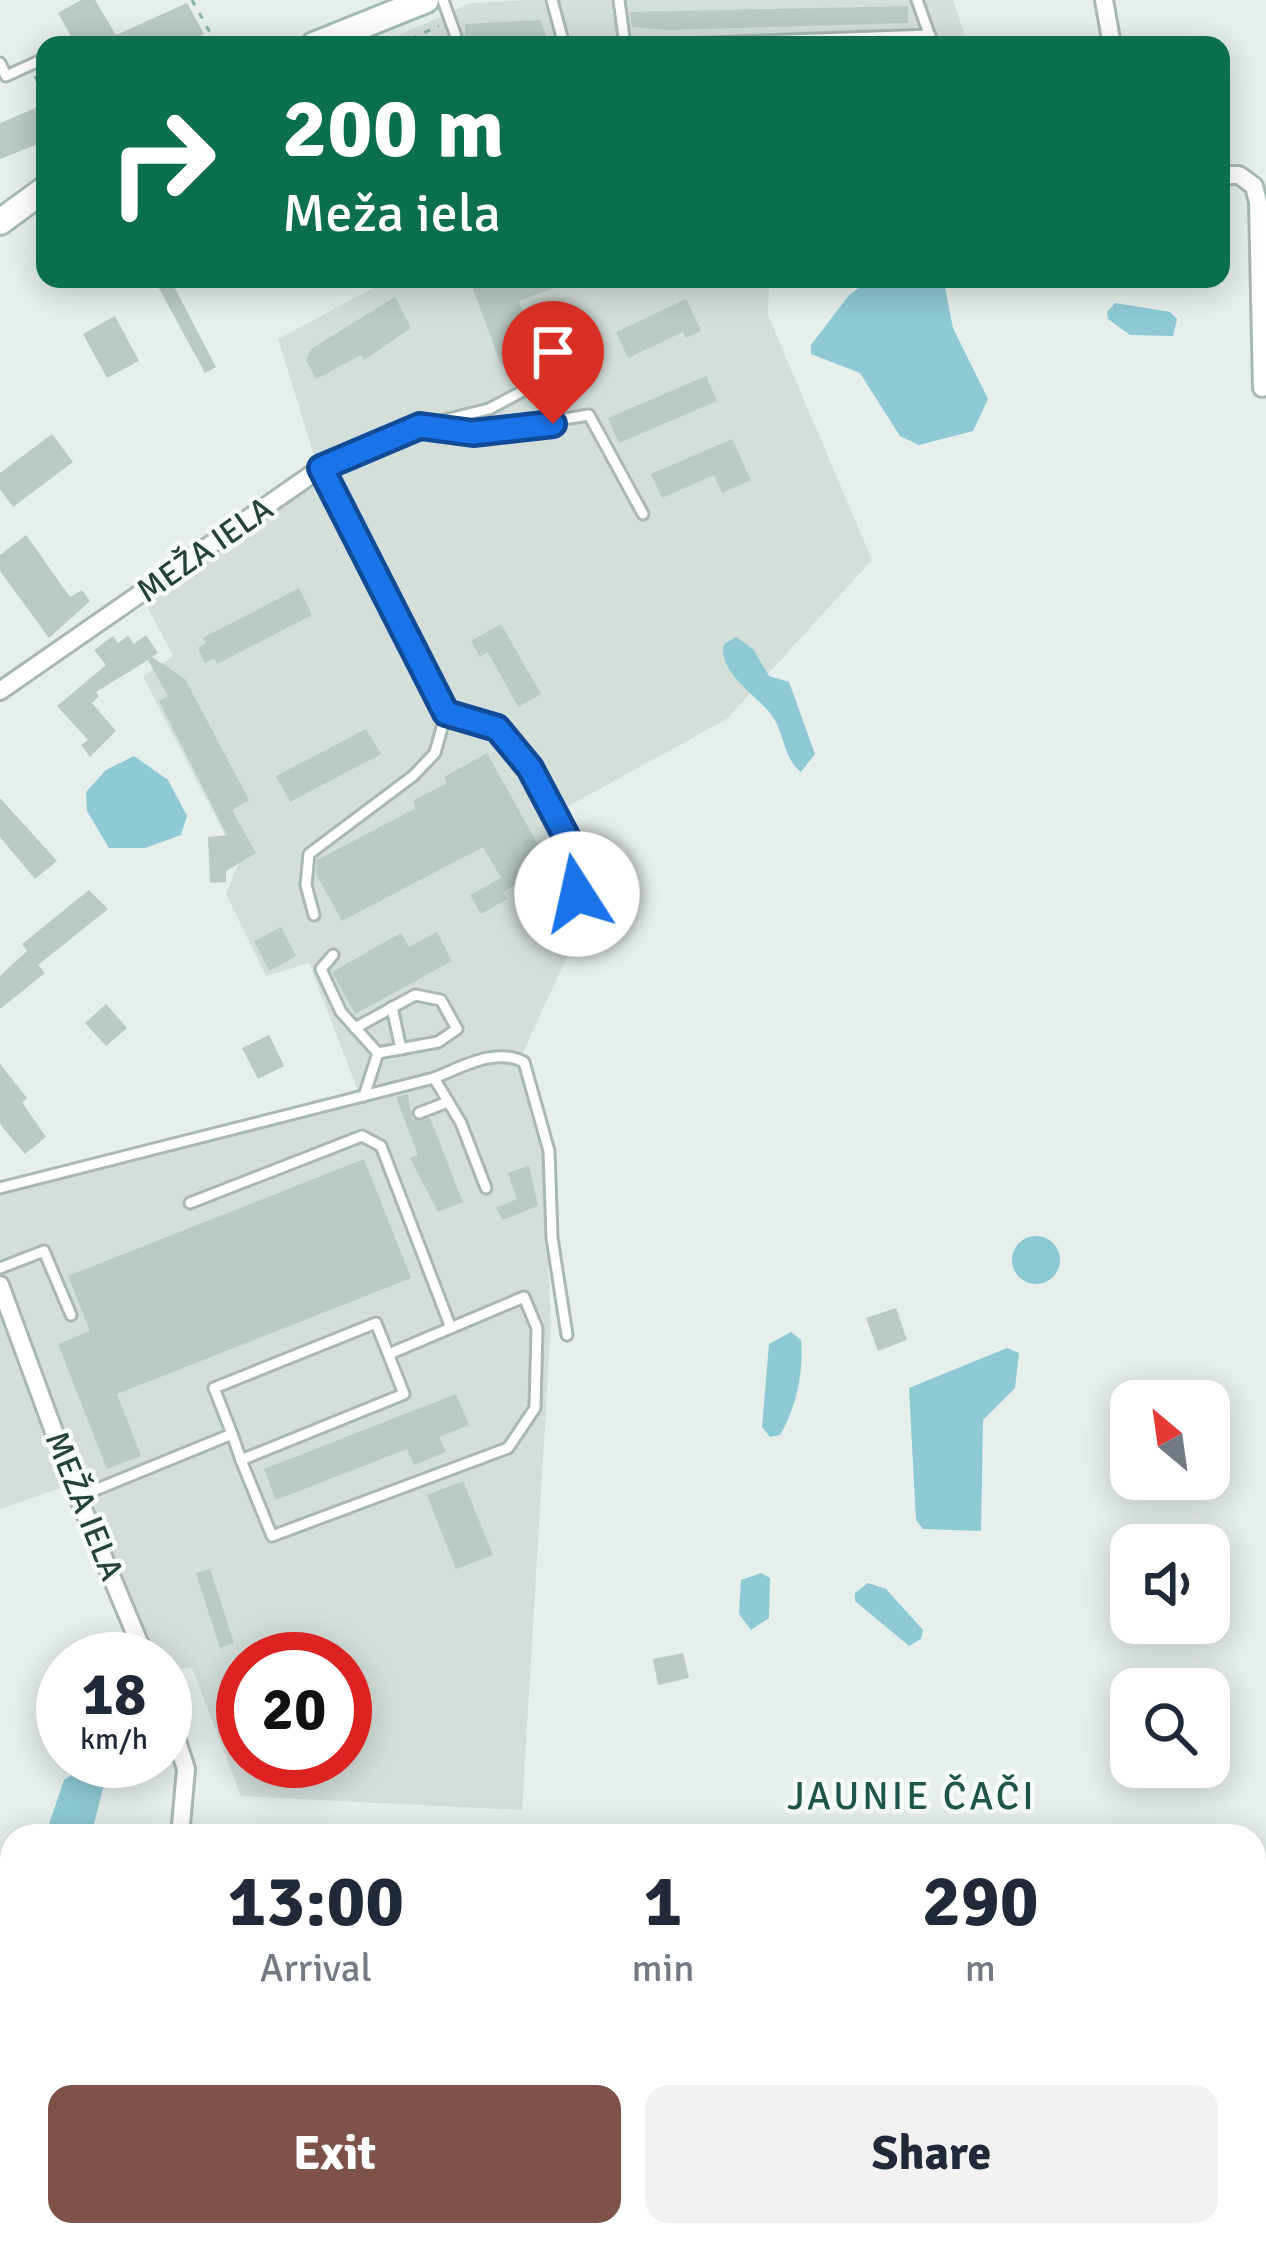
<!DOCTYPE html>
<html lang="en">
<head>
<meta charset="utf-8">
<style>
  :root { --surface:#fff; --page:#f2f2f3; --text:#1f2937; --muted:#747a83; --accent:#7f5249 }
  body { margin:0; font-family:Signika,sans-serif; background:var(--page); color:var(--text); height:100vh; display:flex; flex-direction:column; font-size:45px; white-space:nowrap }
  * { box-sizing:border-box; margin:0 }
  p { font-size:39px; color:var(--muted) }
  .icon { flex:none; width:66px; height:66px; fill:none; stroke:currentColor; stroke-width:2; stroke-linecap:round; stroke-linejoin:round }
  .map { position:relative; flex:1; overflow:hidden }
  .drawer { position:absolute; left:0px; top:1824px; width:1266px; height:423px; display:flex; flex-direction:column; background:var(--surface); border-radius:36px 36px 0 0; box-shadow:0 6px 30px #0003 }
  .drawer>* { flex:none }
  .top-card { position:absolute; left:36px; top:36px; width:1194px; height:252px; border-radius:24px; box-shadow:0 6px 30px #0003; background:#0b6e4f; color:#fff; overflow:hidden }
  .needle { width:78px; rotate:331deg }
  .fabs { position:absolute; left:1110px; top:1380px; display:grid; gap:24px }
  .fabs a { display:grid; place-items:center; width:120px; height:120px; border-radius:24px; background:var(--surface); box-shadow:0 6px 30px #0003; font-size:60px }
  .speed { position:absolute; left:36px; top:1632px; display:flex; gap:24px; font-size:60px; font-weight:700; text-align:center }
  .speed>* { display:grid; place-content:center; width:156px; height:156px; border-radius:50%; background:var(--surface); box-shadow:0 6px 30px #0003; line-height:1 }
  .speed small { font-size:30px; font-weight:400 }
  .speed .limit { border:18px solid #d22; background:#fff; color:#111 }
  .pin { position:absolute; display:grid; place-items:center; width:102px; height:102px; color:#fff; margin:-123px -51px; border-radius:50% 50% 50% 0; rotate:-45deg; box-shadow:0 0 12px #0007 }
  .pin .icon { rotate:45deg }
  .me { position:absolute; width:132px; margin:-66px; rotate:350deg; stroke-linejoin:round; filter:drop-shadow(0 0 9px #0008) }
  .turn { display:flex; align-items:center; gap:42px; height:252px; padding:0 48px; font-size:54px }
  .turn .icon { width:156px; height:156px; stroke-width:2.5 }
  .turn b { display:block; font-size:84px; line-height:102px }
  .eta { display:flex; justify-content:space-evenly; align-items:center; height:204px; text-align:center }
  .eta b { font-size:72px; font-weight:800; line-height:84px }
  .action { display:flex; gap:24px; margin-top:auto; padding:24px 48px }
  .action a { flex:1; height:138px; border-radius:24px; background:var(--accent); color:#fff; font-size:48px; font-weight:800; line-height:138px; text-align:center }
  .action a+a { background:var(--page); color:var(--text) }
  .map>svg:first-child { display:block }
  .built { fill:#d4dfda; fill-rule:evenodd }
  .water { fill:#8ec9d4 }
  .building { fill:#bbcac4 }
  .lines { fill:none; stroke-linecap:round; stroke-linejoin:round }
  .lane-casing { stroke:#a8b8b2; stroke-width:15 }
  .street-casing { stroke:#a8b8b2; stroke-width:22 }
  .secondary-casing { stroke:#a4bbb3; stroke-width:30 }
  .path { stroke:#86b3a5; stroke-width:3; stroke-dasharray:6 9; stroke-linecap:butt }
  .lane { stroke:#fff; stroke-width:9 }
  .street { stroke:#fff; stroke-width:16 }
  .secondary { stroke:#fff; stroke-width:24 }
  .route-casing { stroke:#114b97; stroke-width:30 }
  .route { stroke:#1a73e8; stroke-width:21 }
  .labels { text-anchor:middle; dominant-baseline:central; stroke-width:9; stroke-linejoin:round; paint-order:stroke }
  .street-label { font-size:33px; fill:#24423a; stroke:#f7fbf9 }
  .quarter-label { font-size:39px; letter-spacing:3px; fill:#1f5548; stroke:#f7fbf9 }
</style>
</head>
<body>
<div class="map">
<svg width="1266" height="2245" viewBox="0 0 1266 2245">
  <rect width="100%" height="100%" fill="#e6efeb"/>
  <g class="built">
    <path d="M529,0H953L968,45H377L471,3Z"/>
    <path d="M390,279H769L768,315L872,560L727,719L563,809L601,884L518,1063L543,1149L551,1325L522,1810L241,1796L192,1668L165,1669V1659H158L75,1483L0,1509V1196L361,1099L309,963L266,976L226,894L239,862L143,677L173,656L140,593L318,468L278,339ZM243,1659H345V1761H243Z"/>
  </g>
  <g class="water">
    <path d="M872,279H927L945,288L953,328L988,399L973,431L919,445L900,436L860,373L811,354V345L849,295Z"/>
    <path d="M1115,303L1170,312L1177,319L1173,336L1130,335L1108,319L1107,312Z"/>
    <path d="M736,637L753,649L769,676L789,682L815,754L801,772C782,757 785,731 770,713C755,694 717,671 724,644Z"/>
    <path d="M134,756L168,780L187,816L181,835L145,848H109L87,811L86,792L106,770Z"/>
    <circle cx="1036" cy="1260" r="24"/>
    <path d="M791,1332L801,1340C804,1371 796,1408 780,1435L770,1437L762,1427L769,1344Z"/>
    <path d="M1007,1348L1019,1353L1015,1388L983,1420L981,1531L923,1529L916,1520L909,1388Z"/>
    <path d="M761,1573L770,1578L769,1618L751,1630L739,1614L741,1580Z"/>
    <path d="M868,1583L886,1589L923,1630L921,1639L909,1646L855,1601V1593Z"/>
    <path d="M75,1773L104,1784L91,1836H45L64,1780Z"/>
  </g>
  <g class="building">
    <path d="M81,0H95L116,35L187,3L204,34L184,45H76L58,13Z"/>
    <path d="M908,6V23L665,30L632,27L630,12Z"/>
    <path d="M540,20L550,45L465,36V24Z"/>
    <path d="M45,104V141L0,159V123Z"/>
    <path d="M154,279H170L216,367L205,373Z"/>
    <path d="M469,279H574V280L519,301L536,345L502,366Z"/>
    <path d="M395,297L411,328L364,360L361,355L316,379L306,360L311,349Z"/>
    <path d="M686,299L701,331L686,338L683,332L628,358L616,332Z"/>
    <path d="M115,316L139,361L107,378L83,334Z"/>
    <path d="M706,376L717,401L619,443L608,418Z"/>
    <path d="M52,434L73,462L13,507L0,489V473Z"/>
    <path d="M732,439L751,480L722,493L714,475L662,498L651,474Z"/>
    <path d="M26,535L70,597L82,590L90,601L49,638L0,571V555Z"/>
    <path d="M299,588L312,615L217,664L214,658L205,663L198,648L206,643L203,638Z"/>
    <path d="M501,624L541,694L518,707L488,652L480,657L471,641Z"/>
    <path d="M146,635L158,653L152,657L185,679L249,800L232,810L256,853L226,871V882L210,883L208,837L227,835L159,701L168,696L148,660L96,692L99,696L92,703L116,731L90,757L81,745L88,740L57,706L106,665L94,650L113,636L118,643L128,636L134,644Z"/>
    <path d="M366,729L381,754L290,802L276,776Z"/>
    <path d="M487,753L550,866L503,892L507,899L481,914L470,895L501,878L483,847L342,921L316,874L317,860L416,808L413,801L447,783L444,777Z"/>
    <path d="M0,798L57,861L35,879L0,837Z"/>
    <path d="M89,890L108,909L38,965L45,973L0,1009V976L27,951L22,944Z"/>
    <path d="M281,927L296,956L269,971L254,941Z"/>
    <path d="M437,932L452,961L355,1014L332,972L401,933L409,947Z"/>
    <path d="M106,1004L127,1028L106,1046L85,1023Z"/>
    <path d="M269,1035L284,1066L258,1079L242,1048Z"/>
    <path d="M0,1064L27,1098L22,1102L46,1137L25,1154L0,1124Z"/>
    <path d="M408,1094L412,1119L430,1118L463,1202L438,1212L410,1158L418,1155L396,1097Z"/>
    <path d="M364,1159L411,1278L117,1394L141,1456L107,1469L58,1344L90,1331L68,1276Z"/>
    <path d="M529,1165L538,1206L502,1220L496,1208L517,1199L508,1173Z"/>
    <path d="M896,1308L907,1340L878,1351L866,1318Z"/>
    <path d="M456,1394L469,1425L439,1437L446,1452L414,1465L407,1449L276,1500L264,1469Z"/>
    <path d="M463,1481L493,1555L456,1569L427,1495Z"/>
    <path d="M210,1569L234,1643L220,1648L196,1573Z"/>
    <path d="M683,1653L689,1678L658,1685L653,1659Z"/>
  </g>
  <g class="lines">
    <g class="lane-casing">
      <g id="lane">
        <path d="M443,0L459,45"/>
        <path d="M552,0L564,45"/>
        <path d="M619,0L625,45"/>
        <path d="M917,0L933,45"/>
        <path d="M649,45L930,35"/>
        <path d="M0,63L6,76L39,61"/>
        <path d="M572,365L489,409L420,426L473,433L589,415L643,514"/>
        <path d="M321,468L446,713L497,728L530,768L584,870L577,894L555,906"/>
        <path d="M314,915L306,885L309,854L413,776L435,753L446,713"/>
        <path d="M333,955L321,969L341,1012L378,1053L364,1096"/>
        <path d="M392,1007L401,1049"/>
        <path d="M355,1028L415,995L441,1000L457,1029L438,1042L378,1053"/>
        <path d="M434,1078L461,1123L486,1188"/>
        <path d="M419,1113L448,1102"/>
        <path d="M0,1188L434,1078C462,1067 495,1047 524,1062L549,1151L552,1238L567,1335"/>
        <path d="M190,1203L362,1136L381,1146L451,1328"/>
        <path d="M0,1268L44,1251L71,1315"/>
        <path d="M241,1460L272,1536L508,1448L535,1408L537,1328L524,1297L389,1354"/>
        <path d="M78,1497L232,1434L214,1388L376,1323L404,1394L241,1460L232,1434"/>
        <path d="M0,1982L12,1976"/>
      </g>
    </g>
    <g class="street-casing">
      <g id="street">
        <path d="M1104,0L1112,45"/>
        <path d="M1221,175H1239L1254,186L1258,202L1262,388"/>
        <path d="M0,691L321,468L420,426"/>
        <path d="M0,1285L78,1497L146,1659"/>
        <path d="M165,1704L186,1769L180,1836"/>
        <path d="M386,2245L393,2235"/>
      </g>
    </g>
    <g class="secondary-casing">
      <g id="secondary">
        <path d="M314,45L426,0"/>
        <path d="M0,222L45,189"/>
      </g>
    </g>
    <g class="path">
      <path d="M192,0L217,45"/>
      <path d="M397,45L439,26"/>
      <path d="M35,76L39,85L45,83"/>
      <path d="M1254,1905L1266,1901"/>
    </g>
    <use href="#lane" class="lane"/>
    <use href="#street" class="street"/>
    <use href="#secondary" class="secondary"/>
  </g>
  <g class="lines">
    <g class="route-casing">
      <path id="route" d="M553,424L473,433L420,426L321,468L446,713L497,728L530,768L584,870L577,894"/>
    </g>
    <use href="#route" class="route"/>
  </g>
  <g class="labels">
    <g class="street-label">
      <text transform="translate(205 550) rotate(-35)">MEŽA IELA</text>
      <text transform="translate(84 1506) rotate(68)">MEŽA IELA</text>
    </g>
    <g class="quarter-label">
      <text x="912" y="1796">JAUNIE ČAČI</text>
    </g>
  </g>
</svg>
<div class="fabs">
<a><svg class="needle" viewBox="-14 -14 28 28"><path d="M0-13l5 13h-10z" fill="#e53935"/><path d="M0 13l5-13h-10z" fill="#747a83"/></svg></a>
<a><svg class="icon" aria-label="sound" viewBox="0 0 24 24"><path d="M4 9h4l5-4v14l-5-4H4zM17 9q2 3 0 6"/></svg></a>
<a><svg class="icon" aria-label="search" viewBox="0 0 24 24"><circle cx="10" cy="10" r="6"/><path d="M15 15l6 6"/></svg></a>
</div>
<div class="speed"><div>18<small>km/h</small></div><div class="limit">20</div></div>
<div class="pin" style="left:553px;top:424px;background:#d93025"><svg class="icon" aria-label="arrive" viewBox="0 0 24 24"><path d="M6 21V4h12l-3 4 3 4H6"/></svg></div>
<svg class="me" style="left:577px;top:894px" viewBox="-20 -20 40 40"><circle r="19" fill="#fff"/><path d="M0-13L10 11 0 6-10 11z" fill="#1a73e8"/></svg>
<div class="top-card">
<div class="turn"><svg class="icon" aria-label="right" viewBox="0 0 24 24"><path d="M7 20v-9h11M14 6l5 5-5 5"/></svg><div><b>200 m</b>Meža iela</div></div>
</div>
<section class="drawer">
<div class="eta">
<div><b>13:00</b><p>Arrival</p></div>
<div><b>1</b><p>min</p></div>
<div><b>290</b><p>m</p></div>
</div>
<div class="action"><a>Exit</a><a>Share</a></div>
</section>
</div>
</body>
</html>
